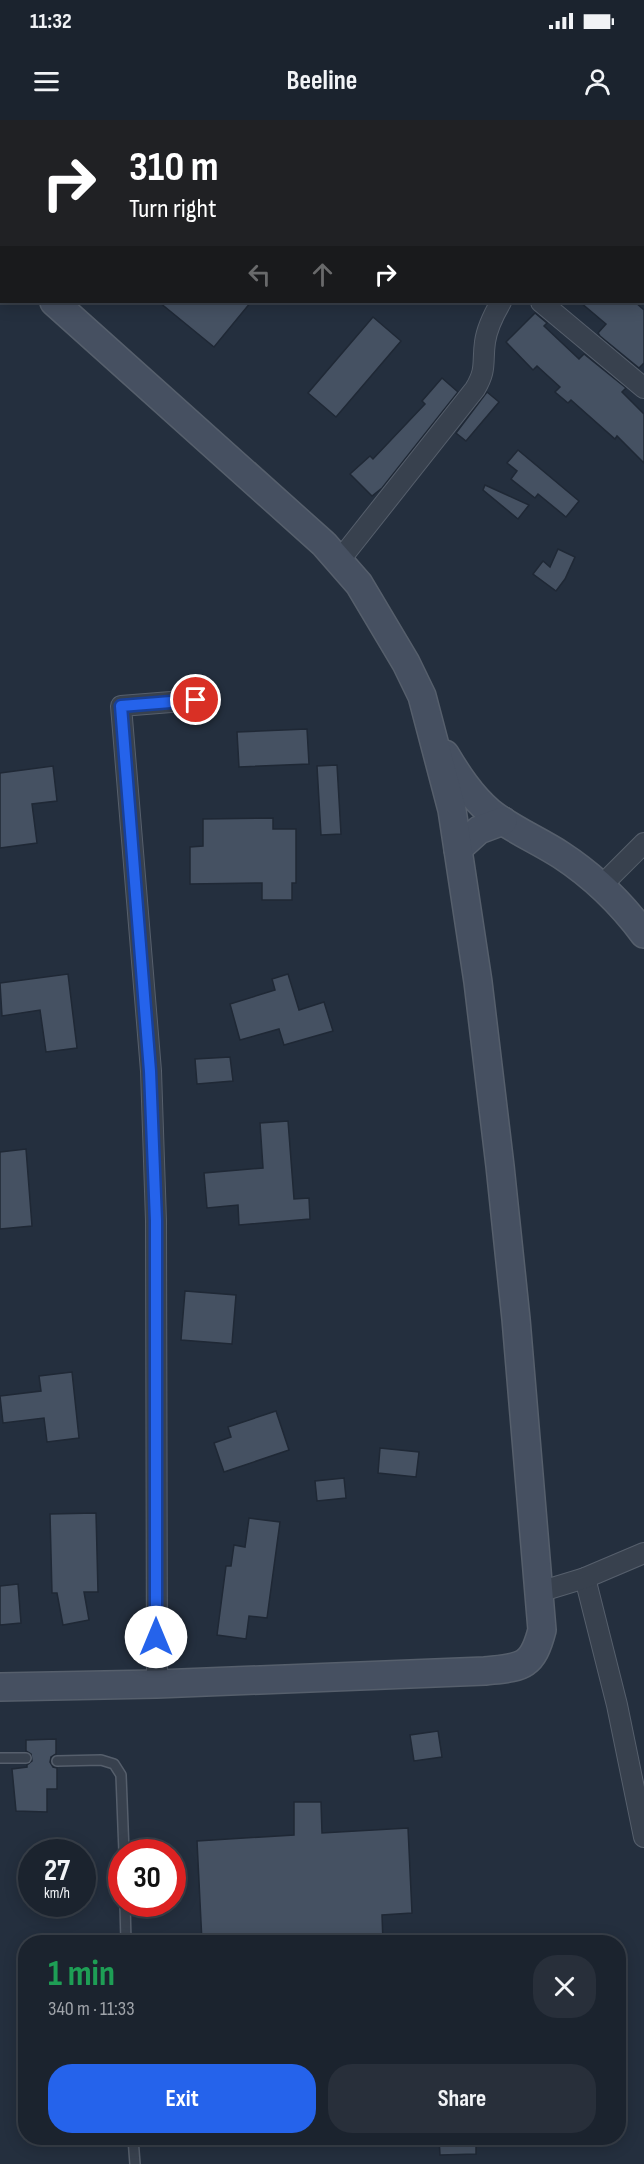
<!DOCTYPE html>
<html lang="en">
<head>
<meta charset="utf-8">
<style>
  :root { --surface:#1b232e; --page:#282f3a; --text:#f1f3f6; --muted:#a0a4aa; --line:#39404a; --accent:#2563eb }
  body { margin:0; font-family:"Sofia Sans Condensed",sans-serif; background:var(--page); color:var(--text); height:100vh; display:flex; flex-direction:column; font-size:22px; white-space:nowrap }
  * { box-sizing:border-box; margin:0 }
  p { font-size:20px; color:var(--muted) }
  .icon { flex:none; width:33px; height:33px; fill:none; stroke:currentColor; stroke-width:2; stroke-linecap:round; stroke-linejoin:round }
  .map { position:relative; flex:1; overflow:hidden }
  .drawer { position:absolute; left:18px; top:1815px; width:608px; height:210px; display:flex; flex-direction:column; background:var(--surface); border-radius:24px; box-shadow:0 3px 15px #0003,0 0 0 2px var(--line) }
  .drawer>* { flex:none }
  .banner { position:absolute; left:0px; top:0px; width:645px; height:183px; box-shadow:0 3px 15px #0003,0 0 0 2px var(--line); background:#202124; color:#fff; overflow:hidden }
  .speed { position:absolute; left:18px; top:1719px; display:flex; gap:12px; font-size:30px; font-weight:700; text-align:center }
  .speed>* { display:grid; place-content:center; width:78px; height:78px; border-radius:50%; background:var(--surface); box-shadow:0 3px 15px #0003,0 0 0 2px var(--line); line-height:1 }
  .speed small { font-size:15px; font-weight:400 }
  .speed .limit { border:9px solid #d22; background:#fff; color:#111 }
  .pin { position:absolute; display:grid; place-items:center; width:51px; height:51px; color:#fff; margin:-26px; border:3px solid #fff; border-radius:50%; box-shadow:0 2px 6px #0007 }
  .me { position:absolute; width:66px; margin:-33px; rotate:0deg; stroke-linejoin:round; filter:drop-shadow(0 0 4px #0008) }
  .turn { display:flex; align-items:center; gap:21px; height:126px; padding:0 30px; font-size:27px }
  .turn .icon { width:78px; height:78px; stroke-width:2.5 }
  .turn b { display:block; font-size:42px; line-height:51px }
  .lanes { display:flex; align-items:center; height:57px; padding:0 30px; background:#0003; justify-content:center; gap:30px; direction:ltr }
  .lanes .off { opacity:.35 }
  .round { display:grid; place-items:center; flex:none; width:63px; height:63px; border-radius:24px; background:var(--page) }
  .summary { display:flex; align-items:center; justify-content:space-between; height:102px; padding:0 30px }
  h1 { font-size:36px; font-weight:700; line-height:45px; color:#1e9e55 }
  .cta { display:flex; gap:12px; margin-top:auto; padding:12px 30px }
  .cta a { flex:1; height:69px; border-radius:24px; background:var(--accent); color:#fff; font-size:24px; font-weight:700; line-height:69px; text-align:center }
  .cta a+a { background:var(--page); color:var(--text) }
  .status { display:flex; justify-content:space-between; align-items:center; height:42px; padding:0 30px; background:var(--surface); direction:ltr }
  .status svg { height:16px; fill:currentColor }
  header { display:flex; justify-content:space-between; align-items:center; height:78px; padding:0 30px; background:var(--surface); font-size:27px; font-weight:700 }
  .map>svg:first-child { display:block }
  .building { fill:#455162; stroke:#1f2835; stroke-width:1.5 }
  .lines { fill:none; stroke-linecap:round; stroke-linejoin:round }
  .lane-casing { stroke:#565f6c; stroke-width:12 }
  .street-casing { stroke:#565f6c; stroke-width:22 }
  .secondary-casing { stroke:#565f6c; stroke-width:30 }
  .lane { stroke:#38414e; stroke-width:9 }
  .street { stroke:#38414e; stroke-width:20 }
  .secondary { stroke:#465061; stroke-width:27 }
  .route-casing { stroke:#184099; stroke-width:15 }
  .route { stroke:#2563eb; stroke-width:10 }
</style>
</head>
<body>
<div class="status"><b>11:32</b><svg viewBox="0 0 49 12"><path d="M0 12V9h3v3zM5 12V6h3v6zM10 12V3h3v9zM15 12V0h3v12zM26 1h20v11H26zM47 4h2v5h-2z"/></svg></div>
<header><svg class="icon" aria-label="menu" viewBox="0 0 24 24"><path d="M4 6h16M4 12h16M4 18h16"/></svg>Beeline<svg class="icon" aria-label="person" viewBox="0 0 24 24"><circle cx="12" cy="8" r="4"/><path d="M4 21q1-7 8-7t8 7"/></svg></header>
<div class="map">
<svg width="644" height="2044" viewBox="0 0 644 2044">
  <rect width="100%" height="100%" fill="#242f3e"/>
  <g class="building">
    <path d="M159,182H251L214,227Z"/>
    <path d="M580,182H635L644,190V243L639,248L600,216L598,213L606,204Z"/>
    <path d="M535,193L547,203L544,206L579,239L584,234L626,268L622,272L644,294V343L617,316L615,319L571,280L568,283L555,272L560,267L537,246L533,250L506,222Z"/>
    <path d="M373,197L401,221L336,297L308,273Z"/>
    <path d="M442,258L458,272L382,368L372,376L350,354L370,336L373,339L425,284L422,281Z"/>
    <path d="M487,272L499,282L466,321L456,313Z"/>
    <path d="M518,330L579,381L566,397L538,374L535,378L511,359L517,351L507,343Z"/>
    <path d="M485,365L529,385L518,399L483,370Z"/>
    <path d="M558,429L575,437L565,459L556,471L533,454L543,441L550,447Z"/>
    <path d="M307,609L309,644L239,647L237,612Z"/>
    <path d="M337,645L341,714L321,715L317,646Z"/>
    <path d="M53,646L57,681L32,684L37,723L0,728V653Z"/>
    <path d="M273,698V709H296V763H292V780H262V763L190,764V727L203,726V699Z"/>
    <path d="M68,854L77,928L46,932L40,890L2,896L0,863Z"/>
    <path d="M288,854L299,890L324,882L333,911L284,925L279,909L240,920L230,884L275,870L272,859Z"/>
    <path d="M230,937L233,961L197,964L195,939Z"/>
    <path d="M288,1001L294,1079L309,1078L310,1099L239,1105L238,1085L207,1088L204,1053L263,1048L260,1003Z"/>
    <path d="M26,1029L32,1106L0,1109V1032Z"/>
    <path d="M185,1171L236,1175L232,1224L181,1220Z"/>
    <path d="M72,1252L79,1318L47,1322L44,1298L3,1303L0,1276L41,1271L39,1256Z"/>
    <path d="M276,1291L289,1330L224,1352L214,1323L231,1317L228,1307Z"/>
    <path d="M380,1328L419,1332L416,1357L378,1353Z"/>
    <path d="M344,1358L346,1378L317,1381L315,1361Z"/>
    <path d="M96,1393L98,1472H84L89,1500L63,1505L57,1473H52L50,1394Z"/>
    <path d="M249,1398L280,1402L267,1498L249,1496L246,1519L217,1515L226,1446H231L234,1425L245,1427Z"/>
    <path d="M18,1464L21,1503L0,1505V1466Z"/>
    <path d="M438,1611L442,1637L414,1641L410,1615Z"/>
    <path d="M56,1619V1634L51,1637L50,1642L53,1647L57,1648V1669H47V1692L16,1691L12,1649L27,1647V1645L32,1641L31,1634L26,1631V1620Z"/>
    <path d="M294,1682H321L322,1713L408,1708L412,1793L382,1795L383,1822H202L197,1721L294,1715Z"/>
    <path d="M439,2018H476V2034L440,2035Z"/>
  </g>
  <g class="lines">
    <g class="lane-casing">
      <g id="lane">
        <path d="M0,1638H26"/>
        <path d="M57,1641L101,1640L114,1644L121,1655L124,1732"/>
        <path d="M125,1784L126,1822"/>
        <path d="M133,2018L135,2044"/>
      </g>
    </g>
    <g class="street-casing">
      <g id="street">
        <path d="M164,2L165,0"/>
        <path d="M541,182L644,268"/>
        <path d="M339,441L475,269C487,249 482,243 485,222C487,207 494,194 501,182"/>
        <path d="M601,766L644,723"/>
        <path d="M585,1458L617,1585L644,1717"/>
        <path d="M539,1472L585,1458L644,1433"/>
        <path d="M157,1564L156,1101L151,951L121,586L196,580"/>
      </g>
    </g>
    <g class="secondary-casing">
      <g id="secondary">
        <path d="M0,134L2,135"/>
        <path d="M445,634C457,654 471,676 490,692C511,709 538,720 561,735C593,756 621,783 644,814"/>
        <path d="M458,729L479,710L503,701"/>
        <path d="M0,1567L157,1564L485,1551C521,1547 532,1549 542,1510L516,1199L500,1046L478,862L452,690L422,576L406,543L359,464L324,424L54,182"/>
      </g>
    </g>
    <use href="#lane" class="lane"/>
    <use href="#street" class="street"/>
    <use href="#secondary" class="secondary"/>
  </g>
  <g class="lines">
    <g class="route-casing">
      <path id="route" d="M156,1517V1101L150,951L121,586L196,580"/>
    </g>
    <use href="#route" class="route"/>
  </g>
</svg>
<div class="speed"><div>27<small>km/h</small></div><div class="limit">30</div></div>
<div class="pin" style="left:196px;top:580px;background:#d93025"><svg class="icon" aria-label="arrive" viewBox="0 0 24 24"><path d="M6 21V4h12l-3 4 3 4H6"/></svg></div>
<svg class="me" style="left:156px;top:1517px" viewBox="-20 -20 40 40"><circle r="19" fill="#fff"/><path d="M0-13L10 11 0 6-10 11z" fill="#2563eb"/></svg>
<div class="banner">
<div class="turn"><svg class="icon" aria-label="right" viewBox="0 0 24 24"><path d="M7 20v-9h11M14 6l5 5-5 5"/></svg><div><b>310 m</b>Turn right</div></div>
<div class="lanes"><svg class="icon off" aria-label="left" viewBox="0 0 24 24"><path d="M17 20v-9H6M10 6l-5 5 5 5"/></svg><svg class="icon off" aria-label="ahead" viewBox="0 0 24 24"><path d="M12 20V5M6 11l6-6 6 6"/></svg><svg class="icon" aria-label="right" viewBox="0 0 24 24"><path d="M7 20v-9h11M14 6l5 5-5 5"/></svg></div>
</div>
<section class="drawer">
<div class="summary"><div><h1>1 min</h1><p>340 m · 11:33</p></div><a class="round"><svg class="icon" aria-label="close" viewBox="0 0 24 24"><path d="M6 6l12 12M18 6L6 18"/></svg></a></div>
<div class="cta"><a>Exit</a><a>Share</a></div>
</section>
</div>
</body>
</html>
